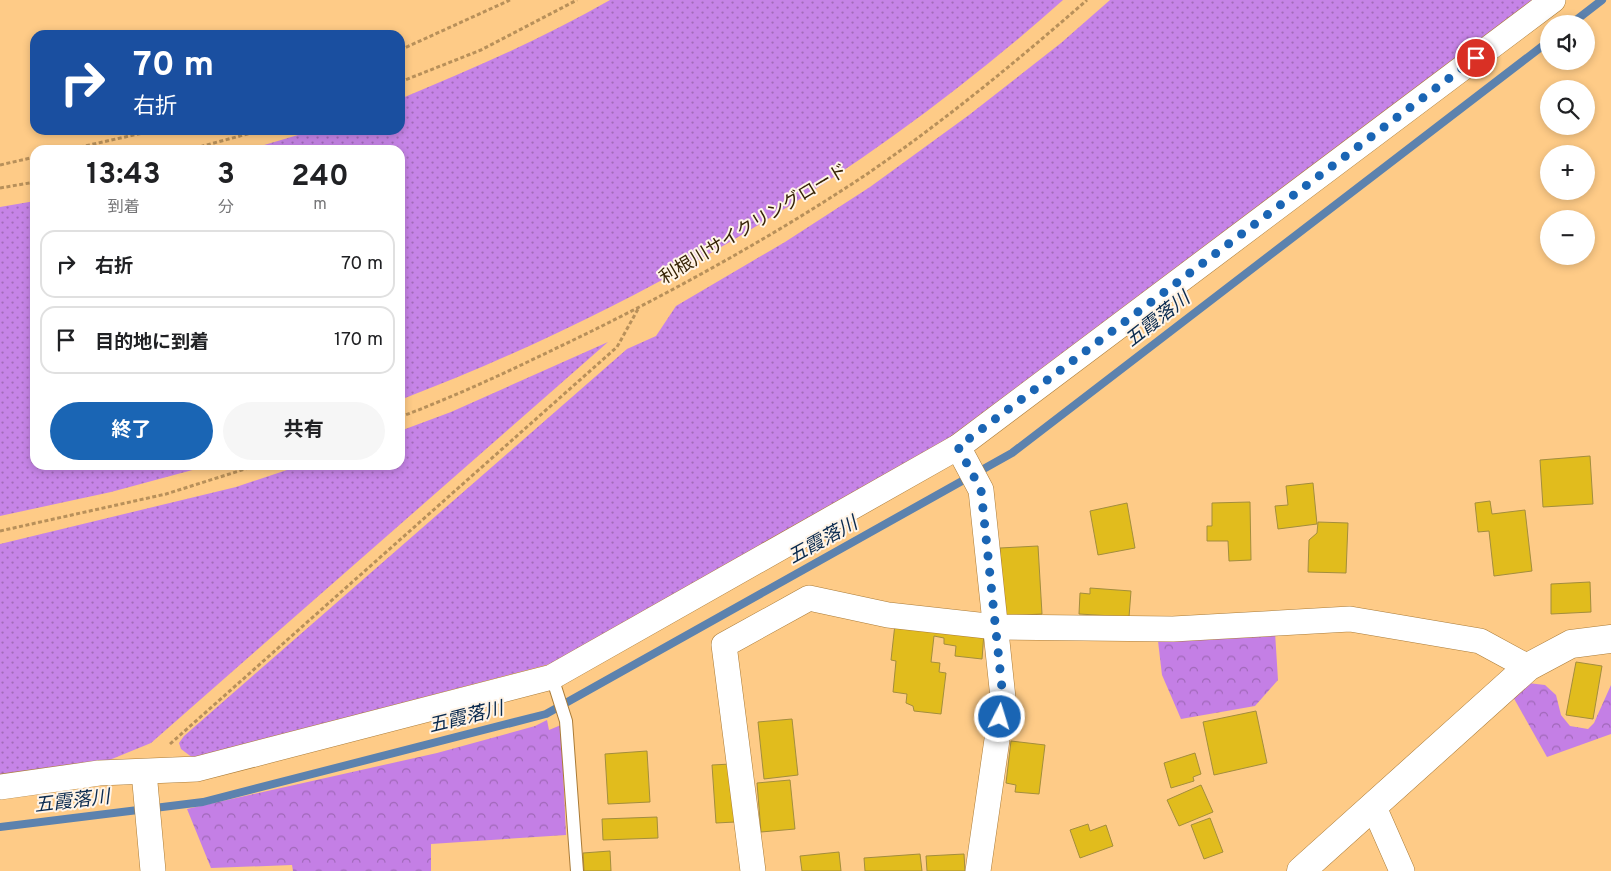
<!DOCTYPE html>
<html lang="ja">
<head>
<meta charset="utf-8">
<style>
  :root { --surface:#fff; --page:#f6f6f6; --text:#202124; --muted:#757577; --line:#e0e0e0; --accent:#1a65b4 }
  body { margin:0; font-family:Overpass,"Noto Sans JP",sans-serif; background:var(--page); color:var(--text); height:100vh; display:flex; flex-direction:column; font-size:19px; white-space:nowrap }
  * { box-sizing:border-box; margin:0 }
  p { font-size:16px; color:var(--muted) }
  .icon { flex:none; width:28px; height:28px; fill:none; stroke:currentColor; stroke-width:2; stroke-linecap:round; stroke-linejoin:round }
  .map { position:relative; flex:1; overflow:hidden }
  .details { position:absolute; left:30px; top:145px; width:375px; height:325px; display:flex; flex-direction:column; background:var(--surface); border-radius:15px; box-shadow:0 2px 8px #0003 }
  .details>* { flex:none }
  .hud { position:absolute; left:30px; top:30px; width:375px; height:105px; border-radius:15px; box-shadow:0 2px 8px #0003; background:#1a4fa0; color:#fff; overflow:hidden }
  .controls { position:absolute; left:1540px; top:15px; display:grid; gap:10px }
  .controls a { display:grid; place-items:center; width:55px; height:55px; border-radius:50%; background:var(--surface); box-shadow:0 2px 8px #0003; font-size:25px }
  .pin { position:absolute; display:grid; place-items:center; width:42px; height:42px; color:#fff; margin:-21px; border:2px solid #fff; border-radius:50%; box-shadow:0 1px 5px #0007 }
  .me { position:absolute; width:55px; margin:-28px; rotate:5deg; stroke-linejoin:round; filter:drop-shadow(0 0 4px #0008) }
  .turn { display:flex; align-items:center; gap:18px; height:105px; padding:0 20px; font-size:22px }
  .turn .icon { width:65px; height:65px; stroke-width:2.5 }
  .turn b { display:block; font-size:35px; line-height:42px }
  .eta { display:flex; justify-content:space-evenly; align-items:center; height:85px; text-align:center }
  .eta b { font-size:30px; font-weight:700; line-height:35px }
  .button { display:flex; gap:10px; margin-top:auto; padding:10px 20px }
  .button a { flex:1; height:58px; border-radius:30px; background:var(--accent); color:#fff; font-size:20px; font-weight:700; line-height:58px; text-align:center }
  .button a+a { background:var(--page); color:var(--text) }
  ul { padding:0; list-style:none }
  li { display:flex; align-items:center; gap:15px; height:68px; margin:0 10px 8px; padding:0 10px; border:2px solid var(--line); border-radius:15px }
  li div { flex:1 }
  li b { display:block; font-size:19px }
  li em { font-style:normal }
  .map>svg:first-child { display:block }
  .grass { fill:url(#grass-dots) }
  .forest { fill:url(#forest-crowns) }
  .lines { fill:none; stroke-linecap:round; stroke-linejoin:round }
  .stream { stroke:#5c82ae; stroke-width:8 }
  .building { fill:#e1bc1d; stroke:#a38d3d }
  .service-casing { stroke:#aa7b37; stroke-width:14 }
  .minor-casing { stroke:#aa7b37; stroke-width:26 }
  .tertiary-casing { stroke:#aa7b37; stroke-width:29 }
  .path { stroke:#b8905a; stroke-width:3; stroke-dasharray:4 2.5; stroke-linecap:butt }
  .service { stroke:#fff; stroke-width:12 }
  .minor { stroke:#fff; stroke-width:25 }
  .tertiary { stroke:#fff; stroke-width:28 }
  .route { stroke:#1a65b4; stroke-width:9; stroke-dasharray:0 16.2 }
  .labels { text-anchor:middle; dominant-baseline:central; stroke-width:4; stroke-linejoin:round; paint-order:stroke }
  .street-label { font-size:18px; fill:#362305; stroke:#fff4e7 }
  .water-label { font-size:19px; font-style:italic; fill:#0a2a4e; stroke:#fff4e7 }
</style>
</head>
<body>
<div class="map">
<svg width="1611" height="871" viewBox="0 0 1611 871">
  <defs>
    <pattern id="grass-dots" width="8" height="8" patternUnits="userSpaceOnUse" patternTransform="scale(1.25)"><rect width="8" height="8" fill="#c684e7"/><path d="M2 2h.1M6 6h.1" fill="none" stroke="#a26cb9" stroke-width="1.8" stroke-linecap="round"/></pattern>
    <pattern id="forest-crowns" width="20" height="18" patternUnits="userSpaceOnUse" patternTransform="scale(1.25)"><rect width="20" height="18" fill="#c47fe5"/><path d="M2 6a3 3 0 1 1 6 0M12 15a3 3 0 1 1 6 0" fill="none" stroke="#a068b8"/></pattern>
  </defs>
  <rect width="100%" height="100%" fill="#fecb87"/>
  <g class="grass">
    <path d="M610,0H1063C869,173 643,307 400,400V150H247L315,130H400V99C472,69 542,39 610,0Z"/>
    <path d="M1110,0H1534L1376,118L966,430L554,663L193,758L181,749L179,743L184,736L627,349L656,336L676,306L785,242L870,187L969,115L1061,43Z"/>
    <path d="M35,201V465H211L111,492L0,516V207Z"/>
    <path d="M608,342L151,743L107,761L0,776V544L236,487L302,465H400V431L451,412Z"/>
  </g>
  <g class="forest">
    <path d="M1275,632L1278,680L1255,706L1181,719L1162,675L1158,641Z"/>
    <path d="M1528,683L1545,685L1556,695L1561,715L1570,726L1588,729L1594,723L1611,685V734L1547,757L1512,695Z"/>
    <path d="M547,720L549,730L561,725L566,835L431,844V871H293L292,865L211,868L187,809L437,753L535,726Z"/>
  </g>
  <g class="lines">
    <g class="stream">
      <path d="M1571,24L1602,0"/>
      <path d="M0,827L203,802L546,714L1012,453L1549,41"/>
    </g>
  </g>
  <g class="building">
    <path d="M1590,456L1593,504L1543,507L1540,460Z"/>
    <path d="M1313,483L1317,524L1278,529L1275,506L1288,505L1286,486Z"/>
    <path d="M1490,501L1492,514L1525,510L1532,571L1494,576L1489,531L1478,532L1475,503Z"/>
    <path d="M1250,502L1251,560L1229,561L1228,541H1207V526H1212V503Z"/>
    <path d="M1127,503L1135,548L1098,555L1090,511Z"/>
    <path d="M1318,522L1348,523L1346,573L1308,572L1309,540L1317,533Z"/>
    <path d="M1038,546L1042,614L1004,616L1000,548Z"/>
    <path d="M1590,582L1591,612L1551,614V584Z"/>
    <path d="M1090,588L1131,591L1129,617L1079,614L1080,593L1090,594Z"/>
    <path d="M895,624L984,633L982,659L955,656L956,646L944,644V638L934,636L931,662L940,663L939,672L946,673L941,714L914,711L913,706L906,703L907,694L893,692L896,661L891,660Z"/>
    <path d="M1576,662L1602,666L1593,719L1566,715Z"/>
    <path d="M1256,711L1267,763L1214,775L1203,722Z"/>
    <path d="M792,719L798,775L764,779L758,722Z"/>
    <path d="M1011,741L1045,745L1039,794L1015,792L1016,785L1006,783Z"/>
    <path d="M647,751L650,802L608,804L605,754Z"/>
    <path d="M1195,753L1201,774L1193,777L1194,781L1171,788L1164,763Z"/>
    <path d="M731,764L735,822L716,823L712,765Z"/>
    <path d="M790,780L795,829L761,832L757,783Z"/>
    <path d="M1201,785L1213,812L1179,826L1167,800Z"/>
    <path d="M657,817L658,838L603,840L602,819Z"/>
    <path d="M1210,818L1223,852L1204,859L1191,825Z"/>
    <path d="M1088,824L1090,831L1106,825L1113,846L1080,858L1070,830Z"/>
    <path d="M610,851L611,871H584L583,853Z"/>
    <path d="M839,852L841,871H802L800,856Z"/>
    <path d="M920,854L922,871H865L864,858Z"/>
    <path d="M964,854L965,871H927L926,856Z"/>
  </g>
  <g class="lines">
    <g class="service-casing">
      <path id="service" d="M552,677L566,721L577,871"/>
    </g>
    <g class="minor-casing">
      <g id="minor">
        <path d="M958,447L981,490L1003,698L978,871"/>
        <path d="M144,772L153,871"/>
        <path d="M0,787L99,773L197,769L552,677L958,447L1553,0"/>
        <path d="M1373,805L1402,871"/>
        <path d="M753,871L724,645L809,598L888,615L996,627L1173,629L1350,619L1480,641L1528,667"/>
      </g>
    </g>
    <g class="tertiary-casing">
      <path id="tertiary" d="M1301,871L1528,667L1571,644L1611,639"/>
    </g>
    <g class="path">
      <path d="M400,50L510,0"/>
      <path d="M400,82L481,50L577,0"/>
      <path d="M67,150L156,130"/>
      <path d="M188,150L262,130"/>
      <path d="M0,165L35,157"/>
      <path d="M0,188L35,182"/>
      <path d="M400,417C467,392 532,360 596,329C688,283 778,233 864,176C942,123 1016,62 1087,0"/>
      <path d="M0,531L166,494L258,465"/>
      <path d="M170,744L617,347L638,309"/>
    </g>
    <use href="#service" class="service"/>
    <use href="#minor" class="minor"/>
    <use href="#tertiary" class="tertiary"/>
  </g>
  <g class="lines">
    <path class="route" d="M1000,717L1003,698L981,490L958,447L1476,58"/>
  </g>
  <g class="labels">
    <g class="street-label">
      <text transform="translate(754 225) rotate(-31)">利根川サイクリングロード</text>
    </g>
    <g class="water-label">
      <text transform="translate(1158 320) rotate(-38)">五霞落川</text>
      <text transform="translate(823 541) rotate(-29)">五霞落川</text>
      <text transform="translate(466 718) rotate(-14)">五霞落川</text>
      <text transform="translate(72 802) rotate(-7)">五霞落川</text>
    </g>
  </g>
</svg>
<div class="controls">
<a><svg class="icon" aria-label="sound" viewBox="0 0 24 24"><path d="M4 9h4l5-4v14l-5-4H4zM17 9q2 3 0 6"/></svg></a>
<a><svg class="icon" aria-label="search" viewBox="0 0 24 24"><circle cx="10" cy="10" r="6"/><path d="M15 15l6 6"/></svg></a>
<a>+</a>
<a>−</a>
</div>
<div class="pin" style="left:1476px;top:58px;background:#d93025"><svg class="icon" aria-label="arrive" viewBox="0 0 24 24"><path d="M6 21V4h12l-3 4 3 4H6"/></svg></div>
<svg class="me" style="left:1000px;top:717px" viewBox="-20 -20 40 40"><circle r="17" fill="#1a65b4" stroke="#fff" stroke-width="3"/><path d="M0-11L8 9 0 5-8 9z" fill="#fff"/></svg>
<div class="hud">
<div class="turn"><svg class="icon" aria-label="right" viewBox="0 0 24 24"><path d="M7 20v-9h11M14 6l5 5-5 5"/></svg><div><b>70 m</b>右折</div></div>
</div>
<section class="details">
<div class="eta">
<div><b>13:43</b><p>到着</p></div>
<div><b>3</b><p>分</p></div>
<div><b>240</b><p>m</p></div>
</div>
<ul>
<li><svg class="icon" aria-label="right" viewBox="0 0 24 24"><path d="M7 20v-9h11M14 6l5 5-5 5"/></svg><div><b>右折</b></div><em>70 m</em></li>
<li><svg class="icon" aria-label="arrive" viewBox="0 0 24 24"><path d="M6 21V4h12l-3 4 3 4H6"/></svg><div><b>目的地に到着</b></div><em>170 m</em></li>
</ul>
<div class="button"><a>終了</a><a>共有</a></div>
</section>
</div>
</body>
</html>
